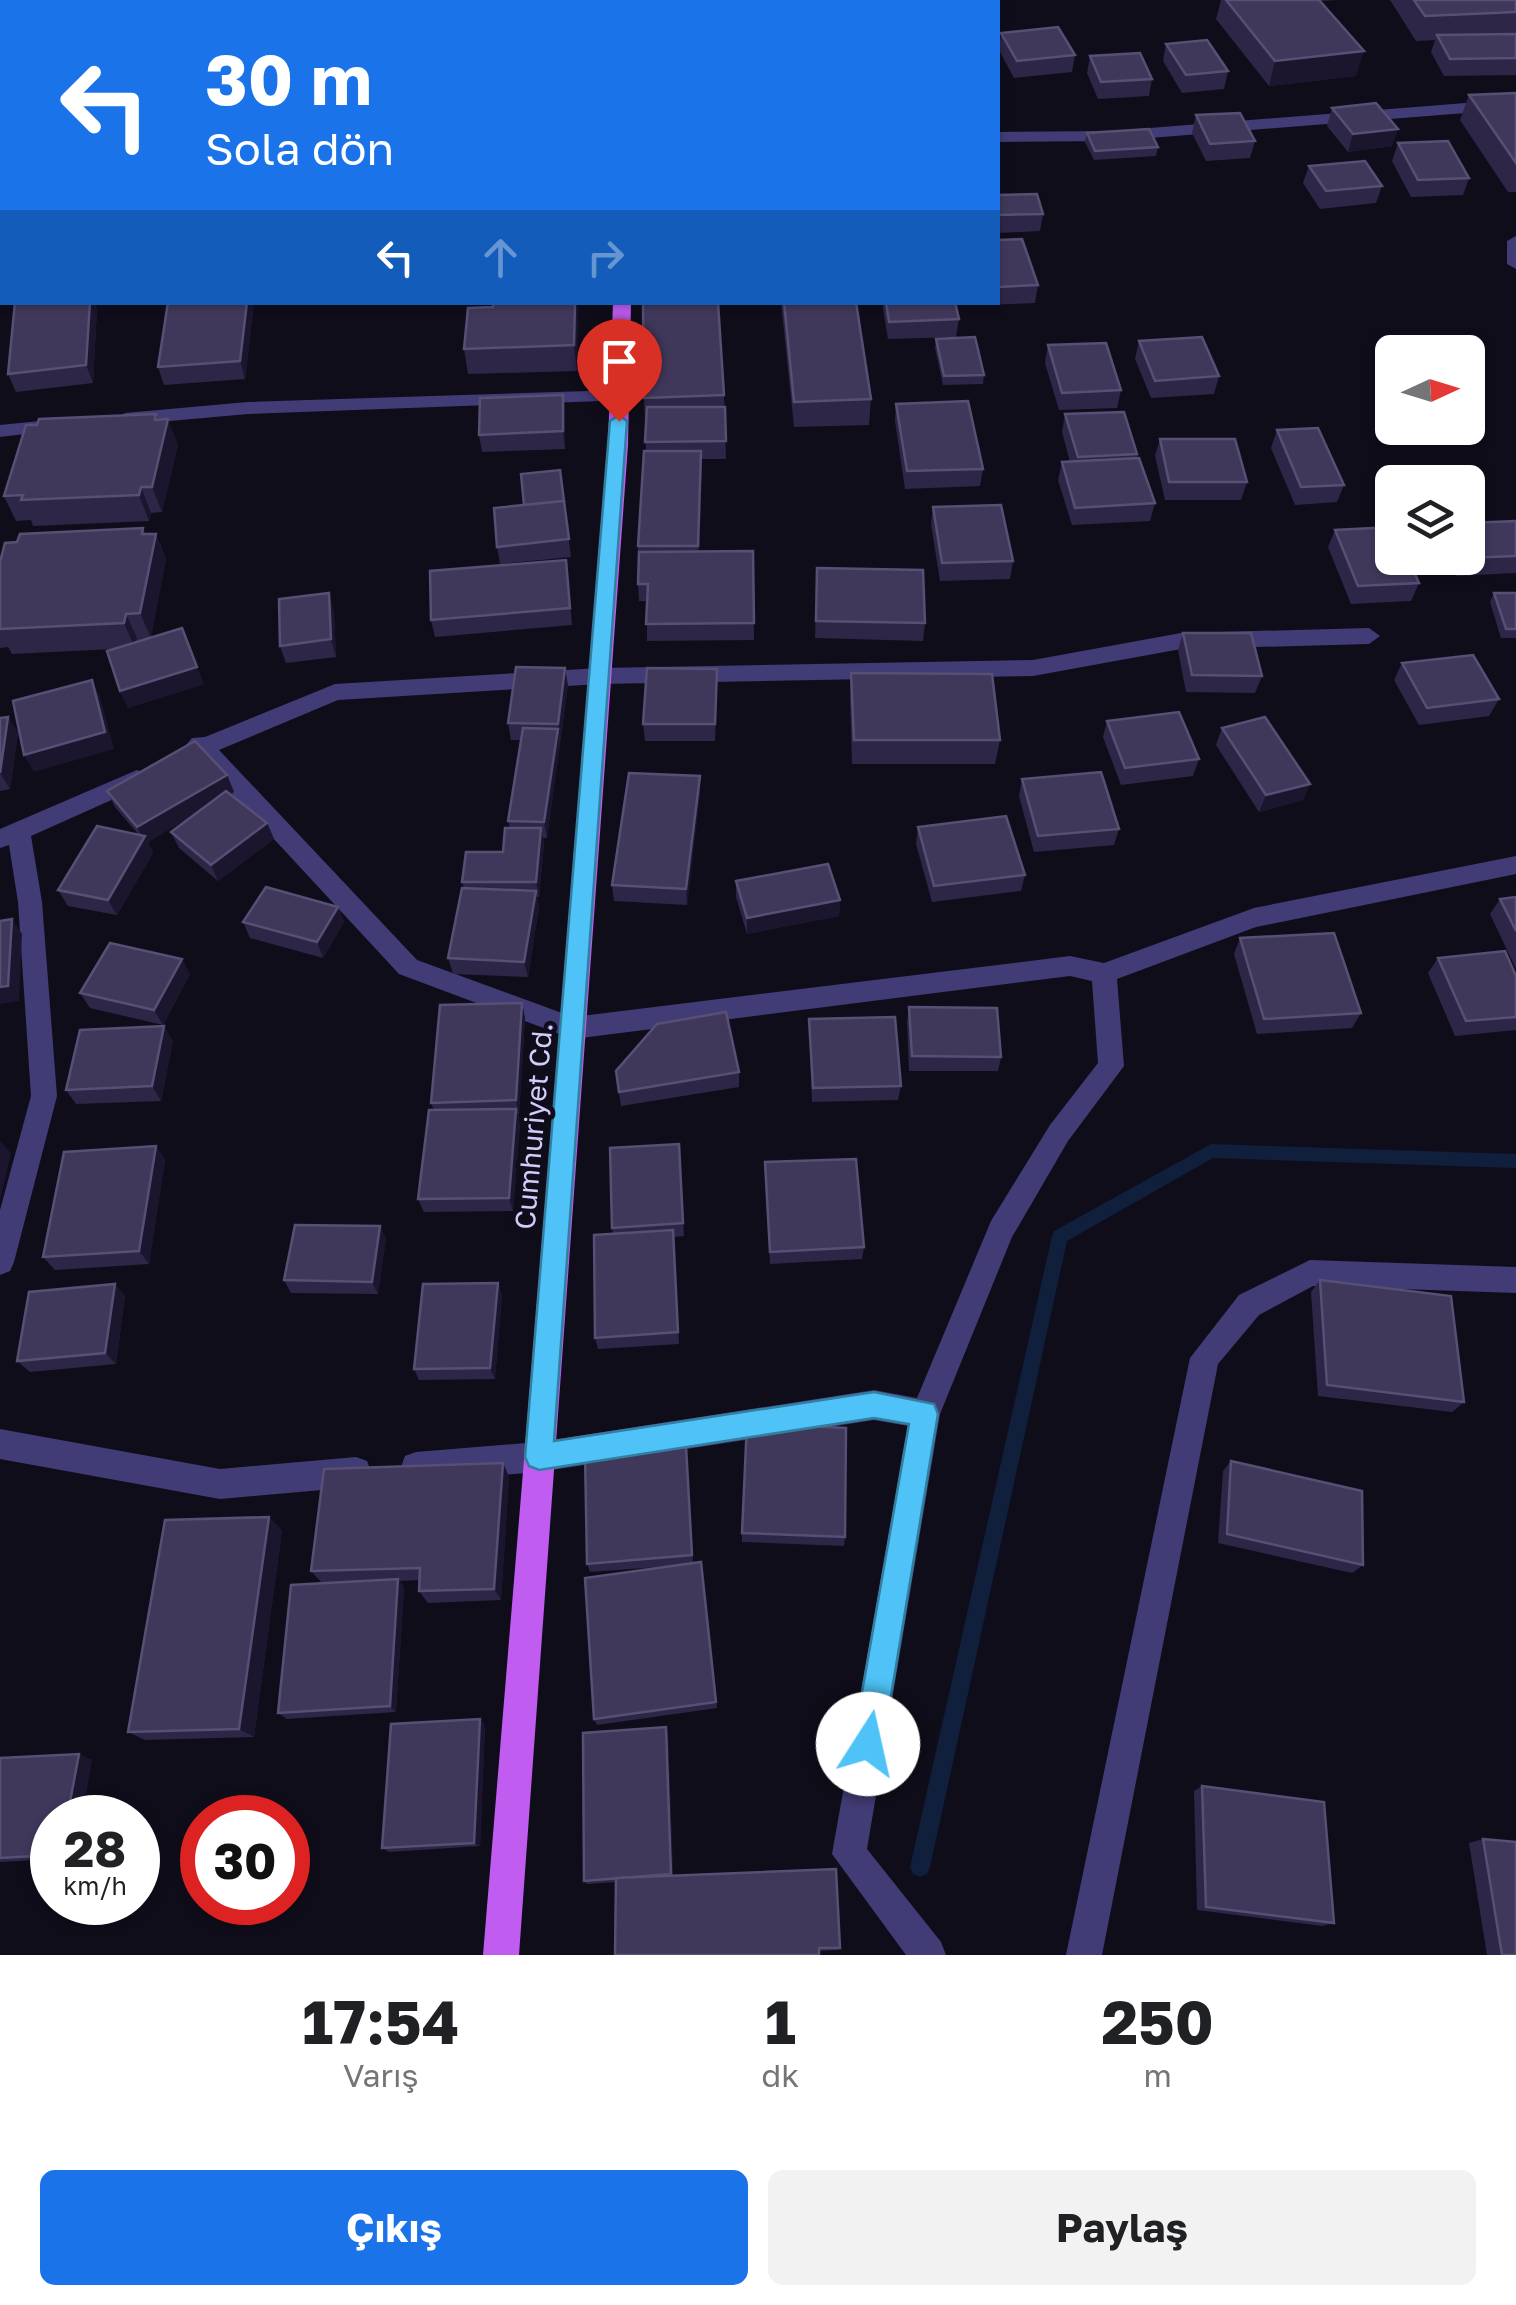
<!DOCTYPE html>
<html lang="tr">
<head>
<meta charset="utf-8">
<style>
  :root { --surface:#fff; --page:#f2f2f2; --text:#202124; --muted:#757577; --accent:#1a73e8 }
  body { margin:0; font-family:"Golos Text",sans-serif; background:var(--page); color:var(--text); height:100vh; display:flex; flex-direction:column; font-size:38px; white-space:nowrap }
  * { box-sizing:border-box; margin:0 }
  p { font-size:32px; color:var(--muted) }
  .icon { flex:none; width:55px; height:55px; fill:none; stroke:currentColor; stroke-width:2; stroke-linecap:round; stroke-linejoin:round }
  .map { position:relative; height:1955px; overflow:hidden }
  .panel { display:flex; flex-direction:column; background:var(--surface); flex:1 }
  .panel>* { flex:none }
  .guide { position:absolute; left:0px; top:0px; width:1000px; height:305px; box-shadow:0 2px 8px #0004; background:#1a73e8; color:#fff; overflow:hidden }
  .needle { width:65px; rotate:86deg }
  .controls { position:absolute; left:1375px; top:335px; display:grid; gap:20px }
  .controls a { display:grid; place-items:center; width:110px; height:110px; border-radius:15px; background:var(--surface); box-shadow:0 2px 8px #0004; font-size:50px }
  .speed { position:absolute; left:30px; top:1795px; display:flex; gap:20px; font-size:50px; font-weight:700; text-align:center }
  .speed>* { display:grid; place-content:center; width:130px; height:130px; border-radius:50%; background:var(--surface); box-shadow:0 2px 8px #0004; line-height:1 }
  .speed small { font-size:25px; font-weight:400 }
  .speed .limit { border:15px solid #d22; background:#fff; color:#111 }
  .pin { position:absolute; display:grid; place-items:center; width:85px; height:85px; color:#fff; margin:-102px -42px; border-radius:50% 50% 50% 0; rotate:-45deg; box-shadow:0 0 10px #0007 }
  .pin .icon { rotate:45deg }
  .me { position:absolute; width:110px; margin:-55px; rotate:10deg; stroke-linejoin:round; filter:drop-shadow(0 0 8px #0008) }
  .turn { display:flex; align-items:center; gap:35px; height:210px; padding:0 40px; font-size:45px }
  .turn .icon { width:130px; height:130px; stroke-width:2.5 }
  .turn b { display:block; font-size:70px; line-height:85px }
  .lanes { display:flex; align-items:center; height:95px; padding:0 40px; background:#0003; justify-content:center; gap:50px; direction:ltr }
  .lanes .off { opacity:.35 }
  .eta { display:flex; justify-content:space-evenly; align-items:center; height:170px; text-align:center }
  .eta b { font-size:60px; font-weight:700; line-height:70px }
  .button { display:flex; gap:20px; margin-top:auto; padding:20px 40px }
  .button a { flex:1; height:115px; border-radius:15px; background:var(--accent); color:#fff; font-size:40px; font-weight:700; line-height:115px; text-align:center }
  .button a+a { background:var(--page); color:var(--text) }
  .map>svg:first-child { display:block }
  .lines { fill:none; stroke-linecap:round; stroke-linejoin:round }
  .stream { fill:#0f1f3c; fill-rule:evenodd }
  .minor { fill:#413c75; fill-rule:evenodd }
  .major { fill:#c05cf0; fill-rule:evenodd }
  .wall { fill:#2e2647 }
  .shaded-wall { fill:#1b152e }
  .building { fill:#40385b; stroke:#574f74; stroke-width:2.5 }
  .route { fill:#4fc3f7; stroke:#337fa1; stroke-width:2.5 }
  .labels { text-anchor:middle; dominant-baseline:central; stroke-width:10; stroke-linejoin:round; paint-order:stroke }
  .street-label { font-size:28px; fill:#d3cbfa; stroke:#100d1b }
</style>
</head>
<body>
<div class="map">
<svg width="1516" height="1955" viewBox="0 0 1516 1955">
  <rect width="100%" height="100%" fill="#100d1b"/>
  <g class="lines">
    <path class="stream" d="M1211,1144L1516,1154V1168L1213,1158L1067,1241L930,1867L927,1874L920,1877L913,1874L910,1867L1052,1236L1054,1231Z"/>
    <g class="minor">
      <path d="M130,0H193L194,2H131Z"/>
      <path d="M1516,99V109L1112,141L998,142V132L1112,131Z"/>
      <path d="M2,137V147L0,148V138Z"/>
      <path d="M2,196V266H0V197Z"/>
      <path d="M1516,236V269L1507,264V241Z"/>
      <path d="M620,390L627,392V400L248,414L125,425L116,419L125,413L248,402Z"/>
      <path d="M60,419L67,421V429L0,437V425Z"/>
      <path d="M1369,628L1380,636L1369,644L1181,649L1033,676L600,684L338,700L219,750L417,960L573,1017L1070,956L1104,963L1254,908L1516,856V874L1256,927L1117,979L1124,1066L1068,1141L1012,1237L940,1414L867,1849L941,1942L946,1955H906L832,1854L908,1426L874,1420L539,1472L416,1482L405,1478L401,1467L405,1456L416,1452L539,1442L874,1390L917,1398L991,1221L1050,1125L1098,1063L1092,981L1070,976L573,1039L399,974L199,758L191,760L180,752L192,738L205,737L335,684L600,668L1033,660L1181,633Z"/>
      <path d="M137,770L145,773L148,779L145,785L31,836L42,902L57,1096L14,1262L10,1271L0,1275V1210L31,1096L18,902L9,845L0,848V829Z"/>
      <path d="M1310,1260L1516,1267V1293L1313,1286L1259,1315L1218,1364L1102,1955H1066L1190,1358L1239,1295Z"/>
      <path d="M0,1429L220,1469L356,1457L367,1461L371,1472L367,1483L356,1487L220,1499L0,1459Z"/>
    </g>
    <g class="major">
      <path d="M610,0H624L625,2H611Z"/>
      <path d="M613,302H631L628,445L519,1955H483L608,445Z"/>
    </g>
  </g>
  <g class="wall">
    <path d="M1221,0H1338L1320,1L1356,76L1269,86L1216,19Z"/>
    <path d="M1390,0H1516V75L1444,76L1431,52L1435,40L1416,41Z"/>
    <path d="M1001,33L1075,55L1072,72L1014,78L999,50Z"/>
    <path d="M1166,44L1228,71L1224,89L1182,93L1163,61Z"/>
    <path d="M1090,56L1152,79L1149,96L1098,99L1087,73Z"/>
    <path d="M1516,93V192H1508L1460,120L1469,95Z"/>
    <path d="M1332,108L1392,146L1348,152L1327,126Z"/>
    <path d="M1196,115L1255,141L1250,158L1206,161L1192,133Z"/>
    <path d="M1087,133L1158,147L1156,156L1094,160L1085,142Z"/>
    <path d="M1398,143L1469,178L1463,195L1411,197L1392,161Z"/>
    <path d="M1309,166L1382,186L1376,203L1320,209L1303,183Z"/>
    <path d="M998,195L1043,214L1040,231L998,233Z"/>
    <path d="M998,240L1038,285L1035,303L986,305L985,302H998Z"/>
    <path d="M254,302L245,379L164,385L158,367Z"/>
    <path d="M578,302L577,371L468,374L464,349Z"/>
    <path d="M781,302H856L871,399L869,425L794,427Z"/>
    <path d="M882,302H955L959,319L956,337L888,339Z"/>
    <path d="M97,308L93,383L16,392L8,374Z"/>
    <path d="M936,339L984,375L983,384L943,385L935,348Z"/>
    <path d="M1139,341L1219,376L1214,394L1151,398L1135,359Z"/>
    <path d="M1048,345L1121,390L1117,408L1059,410L1045,363Z"/>
    <path d="M563,395L565,412V449L482,452L479,435Z"/>
    <path d="M724,395L726,459H702L699,552L753,551L754,640L647,641V601H639L638,584V546L646,451L644,398Z"/>
    <path d="M896,404L983,469L980,486L905,489L895,421Z"/>
    <path d="M1065,414L1137,454V458L1155,503L1150,521L1072,525L1058,480L1062,462H1070L1062,432Z"/>
    <path d="M158,420L178,445L162,512L151,513L149,521L33,526L31,520L16,521L4,496Z"/>
    <path d="M1277,430L1344,485L1337,502L1295,505L1271,448Z"/>
    <path d="M1160,439L1247,482L1241,500H1165L1155,456Z"/>
    <path d="M564,501L571,557L500,564L497,547Z"/>
    <path d="M933,507L1013,561L1010,579L940,581L931,524Z"/>
    <path d="M1516,521V573L1456,576L1447,558H1468Z"/>
    <path d="M143,528L146,534H156L166,559L151,637L204,684L128,708L120,691L114,649L12,654L8,647L0,648V562Z"/>
    <path d="M1335,530L1419,583L1411,601L1351,604L1328,547Z"/>
    <path d="M817,568L925,623L923,641L815,638Z"/>
    <path d="M568,577L572,625L435,637L431,620Z"/>
    <path d="M1494,593H1516V638H1501L1490,602Z"/>
    <path d="M334,611L336,657L286,663L280,646Z"/>
    <path d="M1183,633L1262,676L1255,693L1186,692L1178,650Z"/>
    <path d="M1402,663L1499,699L1489,716L1419,725L1394,680Z"/>
    <path d="M851,673L1000,740L995,764H852L850,698Z"/>
    <path d="M568,685L547,838H543L544,844L539,897H537L539,907L528,977L453,974L448,958L464,888L462,882L503,852L510,828L508,821L521,740H511L508,723Z"/>
    <path d="M717,686L715,741H645L643,724Z"/>
    <path d="M8,717L18,733L10,789L0,791V718Z"/>
    <path d="M1107,721L1199,759L1193,776L1121,785L1103,737Z"/>
    <path d="M1222,728L1310,784L1303,800L1259,812L1216,745Z"/>
    <path d="M227,775L234,792L230,794L267,823L274,839L218,881L179,848L171,832L195,814L148,842L153,853L117,915L68,906L58,890L139,835L115,807L107,791Z"/>
    <path d="M1022,779L1119,829L1114,845L1034,852L1019,796Z"/>
    <path d="M700,793L687,905L614,901L612,885Z"/>
    <path d="M918,827L1025,875L1021,891L932,902L916,844Z"/>
    <path d="M736,881L840,900L839,916L747,934L736,897Z"/>
    <path d="M1516,897V969L1490,914L1500,899Z"/>
    <path d="M338,907L344,922L323,958L250,938L243,922Z"/>
    <path d="M1240,938L1361,1013L1352,1028L1257,1034L1234,954Z"/>
    <path d="M1438,958L1516,976V1030L1455,1036L1428,973Z"/>
    <path d="M190,974L163,1025L90,1008L80,993Z"/>
    <path d="M522,1003L525,1018L519,1114H518L520,1123L513,1211L424,1212L418,1199L434,1110L431,1103Z"/>
    <path d="M909,1007L1001,1057L998,1071H909L907,1022Z"/>
    <path d="M809,1019L901,1086L898,1100L812,1102Z"/>
    <path d="M173,1041L161,1101L76,1104L66,1090Z"/>
    <path d="M616,1071L739,1072V1087L621,1106Z"/>
    <path d="M679,1144L684,1236L674,1237L679,1344L598,1349L595,1338L613,1234L612,1228Z"/>
    <path d="M156,1146L165,1160L149,1264L55,1270L43,1257Z"/>
    <path d="M765,1162L864,1247L862,1259L770,1264Z"/>
    <path d="M386,1238L378,1294L291,1293L284,1280Z"/>
    <path d="M1320,1280L1464,1402L1452,1412L1318,1396L1311,1292Z"/>
    <path d="M498,1283L502,1295L495,1379L419,1380L414,1369Z"/>
    <path d="M125,1296L116,1364L30,1372L17,1361Z"/>
    <path d="M686,1446L693,1563L701,1562L717,1708L597,1725L594,1719L672,1566L590,1572L587,1564Z"/>
    <path d="M1231,1461L1363,1565L1352,1573L1218,1543L1223,1471Z"/>
    <path d="M503,1463L509,1477L501,1600L428,1603L419,1591L420,1580L399,1581L404,1587L396,1712L287,1719L278,1713L322,1583L311,1571Z"/>
    <path d="M282,1530L254,1737L145,1740L128,1732Z"/>
    <path d="M742,1533L845,1537L844,1546L742,1542Z"/>
    <path d="M485,1725L480,1846L389,1852L382,1848Z"/>
    <path d="M668,1733L673,1876L840,1948L838,1950L819,1951L616,1882L587,1884L584,1881Z"/>
    <path d="M79,1754L92,1760L52,1818V1859L0,1862V1758Z"/>
    <path d="M1202,1786L1334,1923L1322,1926L1197,1910L1194,1791Z"/>
    <path d="M1483,1839L1516,1955H1487L1469,1843Z"/>
  </g>
  <g class="shaded-wall">
    <path d="M1364,51L1356,76L1269,86L1275,61Z"/>
    <path d="M1398,129L1392,146L1348,152L1353,134Z"/>
    <path d="M90,302H95L97,308L93,383L86,365Z"/>
    <path d="M247,302H254L245,379L240,361Z"/>
    <path d="M575,302H578L577,371L574,345Z"/>
    <path d="M563,395L565,412V449L563,431Z"/>
    <path d="M156,414L164,436L168,419L178,445L162,512L152,487Z"/>
    <path d="M701,451L702,469L699,564L698,546Z"/>
    <path d="M141,487L151,513L149,521L139,495Z"/>
    <path d="M143,528L153,550L156,534L166,559L151,638L140,613L142,534Z"/>
    <path d="M329,593L334,611L336,657L331,639Z"/>
    <path d="M126,614L137,638L135,648L124,623Z"/>
    <path d="M182,628L204,684L128,708L120,691Z"/>
    <path d="M565,668L568,685L560,740L558,724Z"/>
    <path d="M92,680L100,697L114,749L34,772L24,755Z"/>
    <path d="M8,717L18,733L10,789L0,773Z"/>
    <path d="M558,729L560,746L547,838L544,822Z"/>
    <path d="M227,775L234,792L148,842L153,853L117,915L108,900L143,839L137,827Z"/>
    <path d="M700,776V793L687,905L686,889Z"/>
    <path d="M1310,784L1303,800L1259,812L1266,795Z"/>
    <path d="M267,823L274,839L218,881L211,865Z"/>
    <path d="M541,828L544,844L539,897L536,882Z"/>
    <path d="M536,891L539,907L528,977L524,962Z"/>
    <path d="M840,900L839,916L747,934V918Z"/>
    <path d="M338,907L344,922L323,958L317,942Z"/>
    <path d="M12,919L22,934L19,1001L0,1004V987Z"/>
    <path d="M182,959L190,974L163,1025L154,1010Z"/>
    <path d="M522,1003L525,1018L519,1114L516,1100Z"/>
    <path d="M164,1026L173,1041L161,1101L152,1086Z"/>
    <path d="M516,1109L520,1123L513,1211L509,1198Z"/>
    <path d="M0,1141L11,1153L0,1201Z"/>
    <path d="M156,1146L165,1160L149,1264L139,1251Z"/>
    <path d="M380,1226L386,1238L378,1294L372,1282Z"/>
    <path d="M498,1283L502,1295L495,1379L490,1368Z"/>
    <path d="M115,1284L125,1296L116,1364L105,1353Z"/>
    <path d="M503,1463L509,1477L501,1600L494,1589Z"/>
    <path d="M269,1517L282,1530L254,1737L239,1729Z"/>
    <path d="M398,1579L404,1587L396,1712L390,1706Z"/>
    <path d="M480,1719L485,1725L480,1846L474,1843Z"/>
    <path d="M666,1727L668,1733L673,1877L671,1874Z"/>
    <path d="M79,1754L92,1760L82,1818H67Z"/>
  </g>
  <g class="building">
    <path d="M117,0H121L178,2H116Z"/>
    <path d="M261,0H298L324,1L259,2Z"/>
    <path d="M397,0H443L442,2H396Z"/>
    <rect x="482" y="0" width="104" height="2"/>
    <path d="M732,0H813L814,2H732Z"/>
    <path d="M1226,0H1319L1364,51L1275,61Z"/>
    <path d="M1414,0H1516V12L1425,16Z"/>
    <path d="M1058,27L1075,55L1017,61L1001,33Z"/>
    <path d="M1516,34V58L1450,59L1437,35Z"/>
    <path d="M1207,40L1228,71L1186,75L1166,44Z"/>
    <path d="M1140,53L1152,79L1101,82L1090,56Z"/>
    <path d="M1516,93V163L1469,95Z"/>
    <path d="M1376,103L1398,129L1353,134L1332,108Z"/>
    <path d="M1240,113L1255,141L1210,144L1196,115Z"/>
    <path d="M1149,129L1158,147L1095,151L1087,133Z"/>
    <path d="M1448,141L1469,178L1418,180L1398,143Z"/>
    <path d="M1365,161L1382,186L1326,191L1309,166Z"/>
    <path d="M1037,194L1043,214L998,215V195Z"/>
    <path d="M1022,239L1038,285L998,287V240Z"/>
    <path d="M15,302H90L86,365L8,374Z"/>
    <path d="M168,302H247L240,361L158,367Z"/>
    <path d="M493,302H575L574,345L464,349L468,308L493,307Z"/>
    <path d="M643,302H718L724,395L644,398Z"/>
    <path d="M784,302H856L871,399L794,402Z"/>
    <path d="M886,302H955L959,319L889,322Z"/>
    <path d="M975,337L984,375L944,376L936,339Z"/>
    <path d="M1202,337L1219,376L1155,381L1139,341Z"/>
    <path d="M1106,343L1121,390L1062,393L1048,345Z"/>
    <path d="M563,395V431L479,435L480,398Z"/>
    <path d="M968,401L983,469L907,471L896,404Z"/>
    <path d="M647,407H725L726,441L645,442Z"/>
    <path d="M1124,412L1137,454L1078,457L1065,414Z"/>
    <path d="M156,414L155,420L168,419L152,487H141L139,495L21,500L23,495L4,496L26,425H37L39,419Z"/>
    <path d="M1318,428L1344,485L1301,487L1277,430Z"/>
    <path d="M1160,439H1235L1247,482H1169Z"/>
    <path d="M644,451H701L698,546H638Z"/>
    <path d="M1139,458L1155,503L1075,508L1062,462Z"/>
    <path d="M560,470L564,501L524,505L521,474Z"/>
    <path d="M564,501L569,539L497,547L494,508Z"/>
    <path d="M1001,505L1013,561L942,563L933,507Z"/>
    <path d="M1516,521V556L1464,558H1468V523Z"/>
    <path d="M1392,527V558H1408L1419,583L1358,586L1335,530Z"/>
    <path d="M143,528L142,534H156L140,613L126,614L124,623L0,629V562L5,543L17,542L20,534Z"/>
    <path d="M753,551L754,623L646,624L648,584H638L639,552Z"/>
    <path d="M566,560L570,608L431,620L430,571Z"/>
    <path d="M817,568L923,570L925,623L816,621Z"/>
    <path d="M329,593L331,639L280,646L279,599Z"/>
    <path d="M1494,593H1516V629H1506Z"/>
    <path d="M182,628L197,667L120,691L107,651Z"/>
    <path d="M1183,633H1251L1262,676L1192,675Z"/>
    <path d="M1473,655L1499,699L1427,708L1402,663Z"/>
    <path d="M516,667L565,668L558,724L508,723Z"/>
    <path d="M647,668L717,669L715,724H643Z"/>
    <path d="M851,673L992,674L1000,740H854Z"/>
    <path d="M92,680L105,732L24,755L13,701Z"/>
    <path d="M1179,712L1199,759L1125,768L1107,721Z"/>
    <path d="M8,717L0,773V718Z"/>
    <path d="M1265,717L1310,784L1266,795L1222,728Z"/>
    <path d="M523,728L558,729L544,822L508,821Z"/>
    <path d="M195,741L227,775L137,827L107,791Z"/>
    <path d="M1101,772L1119,829L1038,836L1022,779Z"/>
    <path d="M629,773L700,776L686,889L612,885Z"/>
    <path d="M226,791L267,823L211,865L171,832Z"/>
    <path d="M1006,816L1025,875L934,886L918,827Z"/>
    <path d="M97,826L145,836L108,900L58,890Z"/>
    <path d="M505,828H541L536,882H462L466,852H503Z"/>
    <path d="M828,864L840,900L747,918L736,881Z"/>
    <path d="M266,887L338,907L317,942L243,922Z"/>
    <path d="M462,888L536,891L524,962L448,958Z"/>
    <path d="M1516,897V931L1500,899Z"/>
    <path d="M12,919L8,986L0,987V921Z"/>
    <path d="M1334,933L1361,1013L1264,1019L1240,938Z"/>
    <path d="M110,943L182,959L154,1010L80,993Z"/>
    <path d="M1505,951L1516,976V1017L1466,1021L1438,958Z"/>
    <path d="M522,1003L516,1100L431,1103L440,1005Z"/>
    <path d="M909,1007L997,1008L1001,1057L912,1056Z"/>
    <path d="M726,1012L739,1072L619,1092L616,1071L657,1024Z"/>
    <path d="M895,1017L901,1086L813,1088L809,1019Z"/>
    <path d="M164,1026L152,1086L66,1090L80,1030Z"/>
    <path d="M516,1109L509,1198L418,1199L429,1110Z"/>
    <path d="M679,1144L683,1223L612,1228L610,1148Z"/>
    <path d="M156,1146L139,1251L43,1257L64,1152Z"/>
    <path d="M856,1159L864,1247L770,1252L765,1162Z"/>
    <path d="M295,1225L380,1226L372,1282L284,1280Z"/>
    <path d="M673,1230L678,1332L595,1338L594,1235Z"/>
    <path d="M1320,1280L1451,1296L1464,1402L1327,1385Z"/>
    <path d="M498,1283L490,1368L414,1369L423,1284Z"/>
    <path d="M115,1284L105,1353L17,1361L29,1292Z"/>
    <path d="M747,1423L846,1428L845,1537L742,1533Z"/>
    <path d="M686,1446L692,1555L587,1564L585,1454Z"/>
    <path d="M1231,1461L1362,1491L1363,1565L1227,1534Z"/>
    <path d="M503,1463L494,1589L419,1591L420,1568L311,1571L324,1469Z"/>
    <path d="M269,1517L239,1729L128,1732L165,1520Z"/>
    <path d="M701,1562L716,1702L594,1719L585,1578Z"/>
    <path d="M398,1579L390,1706L278,1713L291,1585Z"/>
    <path d="M480,1719L474,1843L382,1848L391,1724Z"/>
    <path d="M666,1727L671,1874L584,1881L583,1733Z"/>
    <path d="M79,1754L67,1818H52V1855L0,1858V1758Z"/>
    <path d="M1202,1786L1324,1802L1334,1923L1206,1907Z"/>
    <path d="M1483,1839L1516,1842V1955H1502Z"/>
    <path d="M836,1869L840,1948H819V1955H615L616,1878Z"/>
  </g>
  <path class="route" d="M619,415L627,421L554,1441L874,1392L934,1404L938,1414L883,1744L879,1754L868,1759L858,1754L853,1744L909,1424L874,1418L539,1470L529,1466L525,1457L610,421Z"/>
  <g class="labels">
    <g class="street-label">
      <text transform="translate(533 1126) rotate(-85)">Cumhuriyet Cd.</text>
    </g>
  </g>
</svg>
<div class="controls">
<a><svg class="needle" viewBox="-14 -14 28 28"><path d="M0-13l5 13h-10z" fill="#e53935"/><path d="M0 13l5-13h-10z" fill="#757577"/></svg></a>
<a><svg class="icon" aria-label="layers" viewBox="0 0 24 24"><path d="M12 4l9 5-9 5-9-5zM3 14l9 5 9-5"/></svg></a>
</div>
<div class="speed"><div>28<small>km/h</small></div><div class="limit">30</div></div>
<div class="pin" style="left:619px;top:421px;background:#d93025"><svg class="icon" aria-label="arrive" viewBox="0 0 24 24"><path d="M6 21V4h12l-3 4 3 4H6"/></svg></div>
<svg class="me" style="left:868px;top:1744px" viewBox="-20 -20 40 40"><circle r="19" fill="#fff"/><path d="M0-13L10 11 0 6-10 11z" fill="#4fc3f7"/></svg>
<div class="guide">
<div class="turn"><svg class="icon" aria-label="left" viewBox="0 0 24 24"><path d="M17 20v-9H6M10 6l-5 5 5 5"/></svg><div><b>30 m</b>Sola dön</div></div>
<div class="lanes"><svg class="icon" aria-label="left" viewBox="0 0 24 24"><path d="M17 20v-9H6M10 6l-5 5 5 5"/></svg><svg class="icon off" aria-label="ahead" viewBox="0 0 24 24"><path d="M12 20V5M6 11l6-6 6 6"/></svg><svg class="icon off" aria-label="right" viewBox="0 0 24 24"><path d="M7 20v-9h11M14 6l5 5-5 5"/></svg></div>
</div>
</div>
<section class="panel">
<div class="eta">
<div><b>17:54</b><p>Varış</p></div>
<div><b>1</b><p>dk</p></div>
<div><b>250</b><p>m</p></div>
</div>
<div class="button"><a>Çıkış</a><a>Paylaş</a></div>
</section>
</body>
</html>
